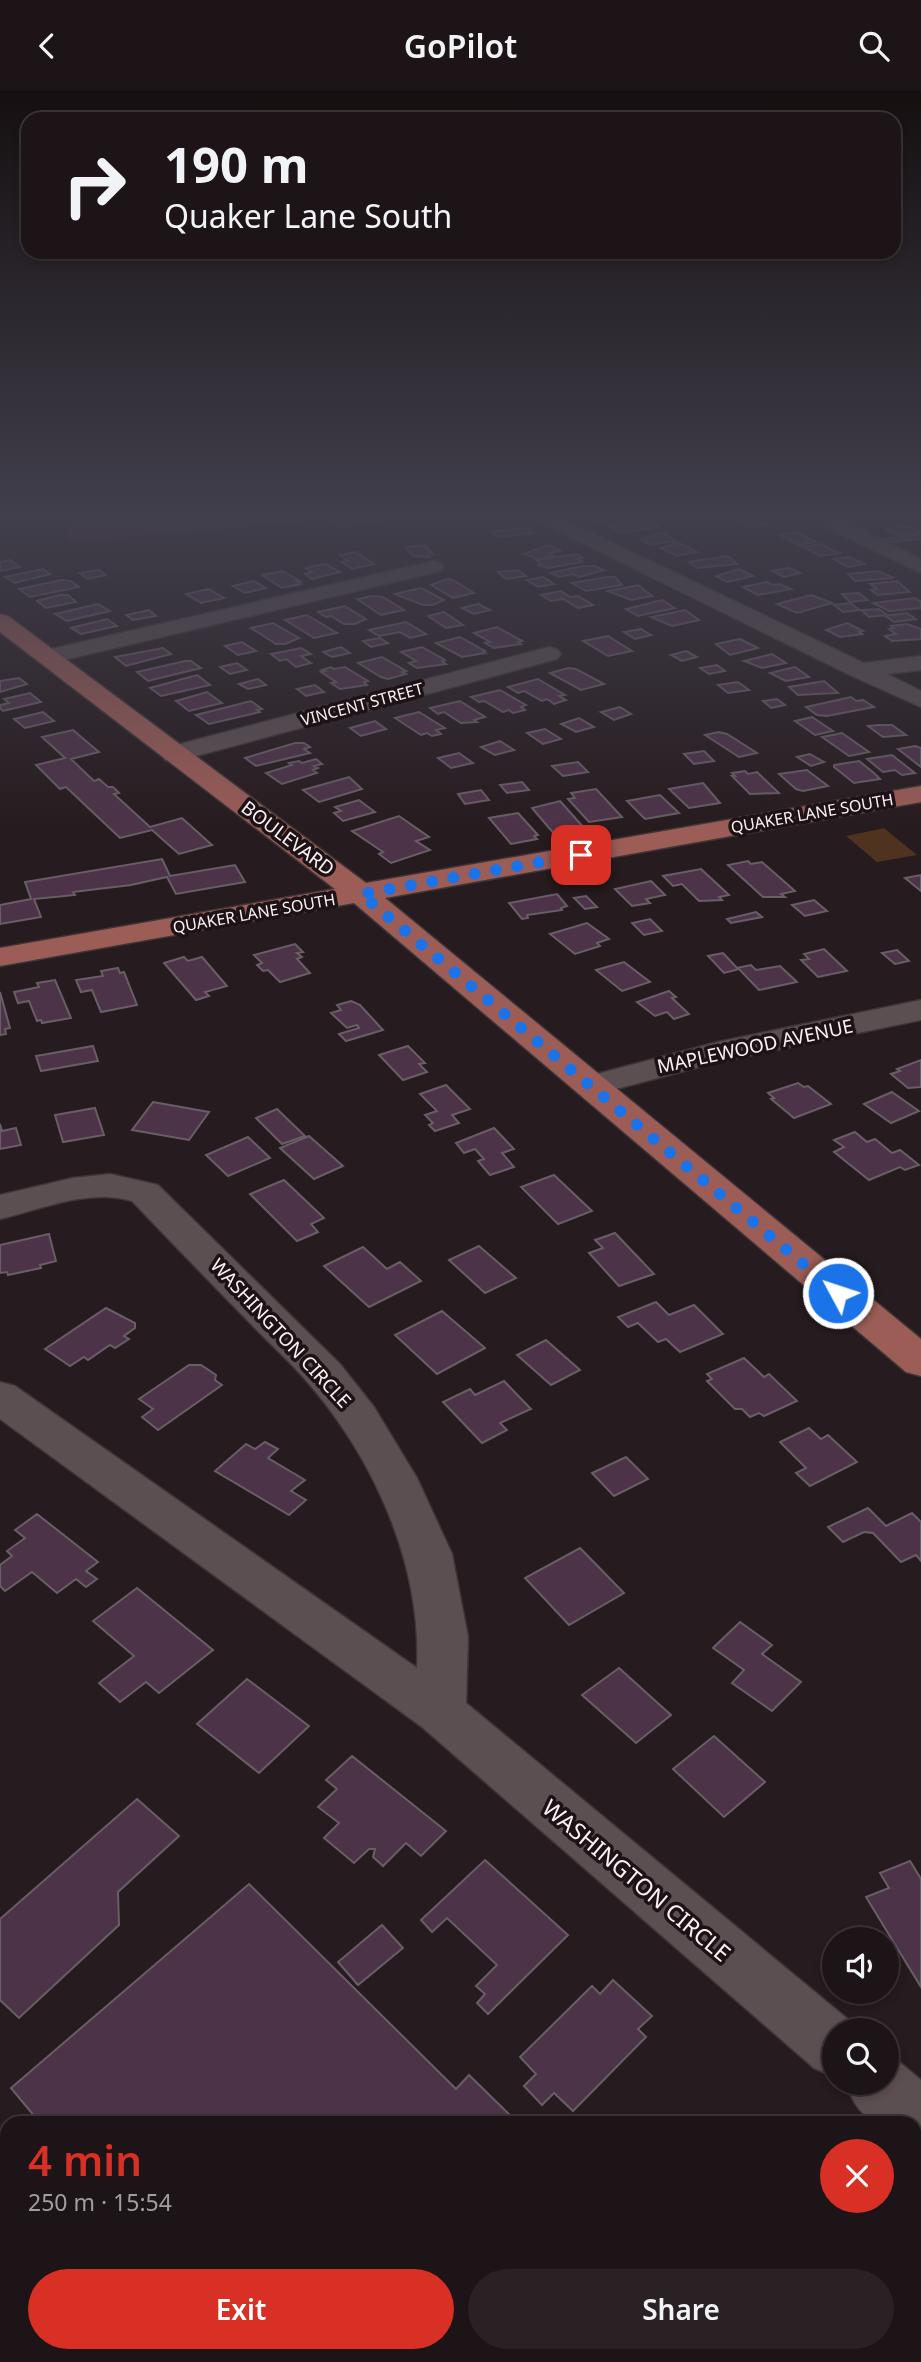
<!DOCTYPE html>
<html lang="en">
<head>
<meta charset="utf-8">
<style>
  :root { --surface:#1c1416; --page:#292123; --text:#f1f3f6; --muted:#a09ea1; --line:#3a3335; --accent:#d93025 }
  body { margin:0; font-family:"Noto Sans",sans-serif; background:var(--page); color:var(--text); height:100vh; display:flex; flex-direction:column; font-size:26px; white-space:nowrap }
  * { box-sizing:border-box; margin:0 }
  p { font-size:23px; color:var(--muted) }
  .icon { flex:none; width:38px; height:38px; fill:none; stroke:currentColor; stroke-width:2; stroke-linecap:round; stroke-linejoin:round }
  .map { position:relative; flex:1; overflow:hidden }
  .panel { position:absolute; left:0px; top:2025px; width:922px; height:247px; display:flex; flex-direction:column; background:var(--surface); border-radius:21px 21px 0 0; box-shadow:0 4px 10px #0003,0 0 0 2px var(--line) }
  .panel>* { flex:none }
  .hud { position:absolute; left:21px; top:21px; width:880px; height:147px; border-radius:21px; box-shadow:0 4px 10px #0003,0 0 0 2px var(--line); background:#1c1416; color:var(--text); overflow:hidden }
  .controls { position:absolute; left:822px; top:1836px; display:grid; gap:14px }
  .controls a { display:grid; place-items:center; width:77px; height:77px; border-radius:50%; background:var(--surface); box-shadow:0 4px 10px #0003,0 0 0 2px var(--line); font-size:35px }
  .pin { position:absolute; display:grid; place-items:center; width:60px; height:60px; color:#fff; margin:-30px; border-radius:14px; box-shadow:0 4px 10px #0006 }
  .me { position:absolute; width:77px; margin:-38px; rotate:310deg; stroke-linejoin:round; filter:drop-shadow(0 0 5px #0008) }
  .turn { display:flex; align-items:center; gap:24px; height:147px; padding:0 28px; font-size:32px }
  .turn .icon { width:91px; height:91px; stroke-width:2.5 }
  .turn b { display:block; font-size:49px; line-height:60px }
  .round { display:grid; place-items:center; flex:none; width:74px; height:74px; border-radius:37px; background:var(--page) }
  .headline { display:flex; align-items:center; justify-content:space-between; height:119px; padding:0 28px }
  h1 { font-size:42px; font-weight:600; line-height:52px; color:var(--accent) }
  .button { display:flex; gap:14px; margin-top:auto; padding:14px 28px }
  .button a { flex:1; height:80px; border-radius:42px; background:var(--accent); color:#fff; font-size:28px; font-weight:600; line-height:80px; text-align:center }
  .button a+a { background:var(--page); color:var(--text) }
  header { display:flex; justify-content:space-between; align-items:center; height:91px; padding:0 28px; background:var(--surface); font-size:32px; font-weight:600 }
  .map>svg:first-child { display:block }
  .green { fill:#4f331f }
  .building { fill:#4d3348; stroke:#685e66; stroke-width:2 }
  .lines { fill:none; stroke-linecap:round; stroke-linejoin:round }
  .minor-casing { stroke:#3e3537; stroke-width:3 }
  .major-casing { stroke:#3e3537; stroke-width:3 }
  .minor { fill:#5c4f52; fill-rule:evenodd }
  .major { fill:#9c5d57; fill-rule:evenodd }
  .route { stroke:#1a73e8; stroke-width:12; stroke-dasharray:0 21.6 }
  .labels { text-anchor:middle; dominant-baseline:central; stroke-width:7; stroke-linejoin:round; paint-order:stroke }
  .far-street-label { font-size:16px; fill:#f9f1f3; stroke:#1d1215 }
  .street-label { font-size:19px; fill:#f9f1f3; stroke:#1d1215 }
  .near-street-label { font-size:23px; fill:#f9f1f3; stroke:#1d1215 }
</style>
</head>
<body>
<header><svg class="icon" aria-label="back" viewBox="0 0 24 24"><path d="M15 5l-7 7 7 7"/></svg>GoPilot<svg class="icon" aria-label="search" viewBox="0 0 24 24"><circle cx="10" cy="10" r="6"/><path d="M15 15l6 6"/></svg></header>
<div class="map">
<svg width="921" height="2271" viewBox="0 0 921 2271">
  <rect width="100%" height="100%" fill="#261b1e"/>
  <g class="green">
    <path d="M64,425H432L340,437L328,429L70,450Z"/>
    <path d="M885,737V738L917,764L877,771L846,745Z"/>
  </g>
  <g class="building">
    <path d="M586,425H621L623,426L599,431Z"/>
    <path d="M750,425L766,433L751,436L735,428Z"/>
    <path d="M647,428L659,436L621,442L608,434Z"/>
    <path d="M901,435L911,436L921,442L905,444H917L921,448L891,451L886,448L904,446L886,438Z"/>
    <path d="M527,437L534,442L498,446L492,441Z"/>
    <path d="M796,441L816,451L799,454L780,444Z"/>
    <path d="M663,442L675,450L650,454L640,448Z"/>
    <path d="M679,452L697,461L677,465L660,457Z"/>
    <path d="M821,453L834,460L841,462L820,465L803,456Z"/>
    <path d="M425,454L433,463L427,464L429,466L413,465L405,456Z"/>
    <path d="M549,454L560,460L550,462L554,465L539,468L523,463Z"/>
    <path d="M356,461L374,473L352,478L342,471L348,470L339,464Z"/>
    <path d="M577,463L583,467L577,468L583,471L548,477L537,474L542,473L536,469Z"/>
    <path d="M728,465L737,473L697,477L689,471Z"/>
    <path d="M850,466L864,473L848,476L834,468Z"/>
    <path d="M10,469L20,476L0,480V471Z"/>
    <path d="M325,473L340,481L312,488L305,483L312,481L305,477Z"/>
    <path d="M583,475H595L604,479L579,486L572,483L559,486L550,482Z"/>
    <path d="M789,477L800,482L784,486L772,480Z"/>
    <path d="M43,478L50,483L15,492L5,486Z"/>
    <path d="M739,478L753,485L727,491L716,485Z"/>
    <path d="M99,479L106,484L87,488L80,482Z"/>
    <path d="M518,479L526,485L506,488L498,481Z"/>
    <path d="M283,480L300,490H297L301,493L282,497L262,484Z"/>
    <path d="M877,480L894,487L855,490L848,483Z"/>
    <path d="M543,486L554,493L538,496L527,489Z"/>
    <path d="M608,486H615L622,494L586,500L572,492Z"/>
    <path d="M447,488L453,489L474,502L453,507L431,494Z"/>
    <path d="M61,489L71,490L79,496L30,506L19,498Z"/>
    <path d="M254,490L266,497L245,502L233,495Z"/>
    <path d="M897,490L910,501L878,504L871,499L877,498L870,493Z"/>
    <path d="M767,491L773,494L780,493L791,498L758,504L743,496Z"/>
    <path d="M638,494L652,505L631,509L608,500Z"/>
    <path d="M421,497L444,509L433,514H423L395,503Z"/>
    <path d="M209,498L224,507L201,512L186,503Z"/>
    <path d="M561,500L570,506L578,505L593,514L578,517L563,508L551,510L541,504Z"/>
    <path d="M859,502L868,509L850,511L842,503Z"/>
    <path d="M59,504H68L76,511L46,517L37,510Z"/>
    <path d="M811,504L832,512L797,522L777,513Z"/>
    <path d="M372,505L383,506L404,519L381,524L357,508Z"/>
    <path d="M915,507L921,511V517L889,520L873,512Z"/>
    <path d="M662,509L675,517L638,525L626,518Z"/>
    <path d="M850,512L860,519L843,521L834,514Z"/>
    <path d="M98,513L110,520L67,530L55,523Z"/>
    <path d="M478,513L490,519L474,523L462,517Z"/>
    <path d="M345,515L366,528L355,533H344L331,525L326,526L318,521Z"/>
    <path d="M879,518L887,524L869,526L861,519Z"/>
    <path d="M149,519L156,525L133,529L126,524Z"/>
    <path d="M685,519L699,529L672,535L651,526Z"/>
    <path d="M444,521L463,534L446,537L428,525Z"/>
    <path d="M907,522L916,528L894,531L885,525Z"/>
    <path d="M307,524L337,542L314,547L285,529Z"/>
    <path d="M107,528L117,535L81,543L71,537Z"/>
    <path d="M406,531L426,543L410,547L400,541L379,545L369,539Z"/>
    <path d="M273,532L299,547L285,553H276L251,537Z"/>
    <path d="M847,532L863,540L859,541L862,543L840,546L826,539Z"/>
    <path d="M907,533L921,538V548L892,550L885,545L896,543L889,538L894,537L891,535Z"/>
    <path d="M497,536L522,550L518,551L521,553L494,557L485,552L490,551L474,542Z"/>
    <path d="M641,538L651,544L635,548L624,541Z"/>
    <path d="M608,545L632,560L608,565L583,550Z"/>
    <path d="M460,546L485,560L483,561L485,562L462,566L436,552Z"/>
    <path d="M380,547L388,552L371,556L363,550Z"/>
    <path d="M740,548L758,557L730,564L716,553Z"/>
    <path d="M242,551L256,560L238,564L225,555Z"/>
    <path d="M341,556L350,562L332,566L323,561Z"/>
    <path d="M422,556L445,569L442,570L446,573L417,577L409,572L416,570L401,561Z"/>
    <path d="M163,557L171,563L126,575L115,566Z"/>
    <path d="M301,557L311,563L301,565L311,572L296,576L286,568L280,570L271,563Z"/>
    <path d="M686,560L697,566L682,570L671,564Z"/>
    <path d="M772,563L786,572L762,577L744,570Z"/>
    <path d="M382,566L406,580L402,581L406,583L388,588L381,586L358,572Z"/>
    <path d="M185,570H191L201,577L148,590L137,581Z"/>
    <path d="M237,572L247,579L230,583L220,576Z"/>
    <path d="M717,574L725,580L709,583L700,577Z"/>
    <path d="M331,576L334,578L345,576L368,590L364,591L367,594L340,598L331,592L336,591L321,581L325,580L322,579Z"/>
    <path d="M795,576L809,586L786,590L770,582Z"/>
    <path d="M568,577L576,578L604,593L581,599L550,582Z"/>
    <path d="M197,584L210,594L161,605L150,597Z"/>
    <path d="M19,587L27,593L0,601V590Z"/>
    <path d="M258,588L266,594L248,598L239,593Z"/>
    <path d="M538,588L565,604L559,605L566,609L554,613L547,608L542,610L524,600L518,602L508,596Z"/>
    <path d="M824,590L838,602L798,604L789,596Z"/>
    <path d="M738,591L749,599L728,602L718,594Z"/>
    <path d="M315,594L324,601L306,605L297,598Z"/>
    <path d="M500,599L526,614L521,616L525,619L513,622L509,619L503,621L484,610L479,611L471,606Z"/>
    <path d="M207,601L222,612L189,620L176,610Z"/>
    <path d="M30,602L41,611L3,620L0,617V614L9,612L4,608Z"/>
    <path d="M851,606L856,610L863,609L874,616L827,625L817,624L806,616Z"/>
    <path d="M777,608L785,614L771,617L763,610Z"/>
    <path d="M251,610L262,618L257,619L260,621L209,633L196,624Z"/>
    <path d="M460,610L485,626L474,629L477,631L461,632L444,621L438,623L430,617Z"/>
    <path d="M620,616L631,623L614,629L601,621Z"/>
    <path d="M43,621L54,630L25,637L14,628Z"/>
    <path d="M419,621L445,637L436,639L441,643L432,645L427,642L421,644L395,627Z"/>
    <path d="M812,626L833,640L815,644L795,630Z"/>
    <path d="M579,627L594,636L576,641L561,633Z"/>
    <path d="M375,630L386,638L361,645L350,637Z"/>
    <path d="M878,634H892L906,644L883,646L868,635Z"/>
    <path d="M545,638L561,648L543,653L527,642Z"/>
    <path d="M73,639L99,661L71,668L94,690L99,688L108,696H113L119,702L114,703L150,736L182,727L212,754L179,763L152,739L120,747L66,696L60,698L36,674L65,667L42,646Z"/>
    <path d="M719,641L727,643L757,662L739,666L705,644Z"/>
    <path d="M842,642L869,661L849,665L822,646Z"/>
    <path d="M500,650L514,659L495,664L481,656Z"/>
    <path d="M295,652H304L310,656L304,658L310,662L256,675L245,667Z"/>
    <path d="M915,655L921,657V676L898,658Z"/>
    <path d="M704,660L714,670L694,673L684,663Z"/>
    <path d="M459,662L473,672L451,677L438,667Z"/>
    <path d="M810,663L824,671L811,675L797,666Z"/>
    <path d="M892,664L915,682L902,684L895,679L883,681L867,668Z"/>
    <path d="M316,668L322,673L314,675L318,677L313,679L317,682L282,693L266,682L292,674L289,672L299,670L302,672Z"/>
    <path d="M859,670L874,682L880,688L854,692L834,676V674Z"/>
    <path d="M578,671L588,681L563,685L552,675Z"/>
    <path d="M807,679L828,695L803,700L796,698L779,683Z"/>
    <path d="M745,680L748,683L757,681L779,702L750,703L732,685H735L732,682Z"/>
    <path d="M349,686L362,698L319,711L303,699Z"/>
    <path d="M522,691L529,699L507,702L500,694Z"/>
    <path d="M703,692L720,712L689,717L669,698Z"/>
    <path d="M596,698L622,726L589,731L568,708L575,707L571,702Z"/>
    <path d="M481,699L489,709L465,713L458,703Z"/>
    <path d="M660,704L679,722L645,728L627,710Z"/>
    <path d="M359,709L375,721L343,730L334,722L341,720L335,716Z"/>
    <path d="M560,710L586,739L555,744L532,717Z"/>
    <path d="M518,722L538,744L534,745L537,748L511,753L489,727Z"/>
    <path d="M399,725L429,746L416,750L430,759L391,772L379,763L383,761L352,740Z"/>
    <path d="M162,768L170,785L235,774L245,791L176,803L167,786L131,794L73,801L75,804L34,808L41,826L0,833V814L31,808L25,791Z"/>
    <path d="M748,770L751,773L762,771L795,800L781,803L785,806H763L728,774Z"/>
    <path d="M701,778L729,804L719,806L722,809L699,810L682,793L673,795L663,785Z"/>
    <path d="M921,784V800L905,787Z"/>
    <path d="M651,790L665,804L646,808L650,812L632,815L615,798Z"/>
    <path d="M557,803L567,815L561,817L562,819L527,824L528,827L522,828L509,812Z"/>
    <path d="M586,805L597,816L585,818L574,807Z"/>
    <path d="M814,809L827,820L805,825L792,814Z"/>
    <path d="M756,821L762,826L731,832L727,828Z"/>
    <path d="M650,828L662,840L644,844L632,832Z"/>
    <path d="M587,832L609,848L597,852L600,855L575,863L550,843Z"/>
    <path d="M295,853L303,861L297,862L302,866L297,868L310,882L280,891L268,879L263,880L257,874L262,872L254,864Z"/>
    <path d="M824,858L847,880L818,886L801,869L809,868L804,863Z"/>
    <path d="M897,859L909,870L895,873L882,862Z"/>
    <path d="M723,862L737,877L751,874L756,879L780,875L797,891L759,899L739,878L724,882L708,865Z"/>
    <path d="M184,866L188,870L202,866L227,895L205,901L209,905L196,909L164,872Z"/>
    <path d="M624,871L650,891L622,900L596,879Z"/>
    <path d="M118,877L120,882L124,881L137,914L101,921L92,899L81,901L76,889L103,885L101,880Z"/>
    <path d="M55,889L71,927L42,932L41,929L37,930L29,910L18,912L14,901L39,896L37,892Z"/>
    <path d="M669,900L676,906L672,907L689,923L674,928L667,921L655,925L637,911Z"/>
    <path d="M0,901L10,937L5,938L6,943L0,944Z"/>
    <path d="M351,910L360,914L383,939L346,950L339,943L359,937L357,934L347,937L331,922L341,919L337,914Z"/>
    <path d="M93,955L98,970L41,980L36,965Z"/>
    <path d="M408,955L425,972L419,973L427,981L403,989L379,964Z"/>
    <path d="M921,969V996L908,997L891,983L900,980L897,978Z"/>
    <path d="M798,992L804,996L808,995L831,1013L794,1027L771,1008L774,1007L768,1002Z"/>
    <path d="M446,994L470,1018L452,1024L459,1032L435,1040L429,1034L433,1032L425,1024L437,1020L420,1003Z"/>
    <path d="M892,1001L919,1020L891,1032L864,1013Z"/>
    <path d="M153,1011L209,1021L189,1049L132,1039Z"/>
    <path d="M95,1017L104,1044L63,1051L55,1024Z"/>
    <path d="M277,1018L305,1045L282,1053L256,1027Z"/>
    <path d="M0,1033L2,1040L16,1037L21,1054L0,1058Z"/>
    <path d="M494,1037L514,1058L502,1062L514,1076L490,1084L478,1070L484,1068L475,1058L464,1062L456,1052Z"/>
    <path d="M855,1041L867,1051L875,1048L892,1062L900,1059L919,1074L905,1079L900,1076L869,1089L834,1061L844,1056L834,1049Z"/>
    <path d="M309,1045L343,1075L314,1088L280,1057Z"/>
    <path d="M248,1046L270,1067L228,1085L206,1064Z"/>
    <path d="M554,1084L592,1120L558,1133L521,1096Z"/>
    <path d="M284,1089L324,1127L311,1133L318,1141L297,1150L250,1103Z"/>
    <path d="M615,1142L654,1183L619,1195L589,1162L603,1157L595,1149Z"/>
    <path d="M49,1143L56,1170L40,1174L41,1177L8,1184L7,1181L0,1182V1154Z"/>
    <path d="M479,1155L516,1187L485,1202L449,1169Z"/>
    <path d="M363,1156L387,1178L400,1171L421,1190L369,1216L324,1175Z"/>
    <path d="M656,1211L669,1224L694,1214L723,1243L680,1261L666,1248L658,1251L638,1232L628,1236L618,1226Z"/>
    <path d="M106,1217L135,1232V1237L124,1245L129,1248L115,1257L110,1254L88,1269L84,1266L70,1275L45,1258Z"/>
    <path d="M442,1220L485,1257L437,1283L395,1244Z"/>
    <path d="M546,1249L580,1279L551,1294L517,1264Z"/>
    <path d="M744,1267L764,1286L769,1283L797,1310L764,1325L759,1322L750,1326L742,1318H735L707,1290L712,1288L707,1283Z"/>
    <path d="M189,1274H201L216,1284L215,1289L222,1294L158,1339L142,1326L153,1318L139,1308Z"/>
    <path d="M504,1290L531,1318L500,1332L507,1339L482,1352L443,1311L470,1298L475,1304Z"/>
    <path d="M809,1337L821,1348L828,1344L857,1371L810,1395L796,1382L806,1377L780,1351Z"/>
    <path d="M265,1351L278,1358L268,1367L305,1389L291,1400L306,1409L289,1424L215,1380L246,1353L255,1358Z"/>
    <path d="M626,1366L648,1388L614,1405L592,1382Z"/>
    <path d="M868,1417L886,1435L912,1422L921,1431V1470L916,1464L901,1471L873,1442L864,1441L843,1451L828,1436Z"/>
    <path d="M37,1423L98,1471L86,1480L97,1488L86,1496L76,1488L57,1502L32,1481L5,1500L0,1495V1474L12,1465L7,1460L25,1447L15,1439Z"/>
    <path d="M580,1457L624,1502L569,1534L525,1487Z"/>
    <path d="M137,1497L213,1559L159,1602L146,1591L120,1611L99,1592L134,1565L93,1530Z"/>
    <path d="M740,1531L772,1554L762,1563L801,1591L772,1620L732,1592L744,1579L713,1557Z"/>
    <path d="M619,1577L671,1624L636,1652L582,1604Z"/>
    <path d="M247,1588L309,1635L259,1682L197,1633Z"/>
    <path d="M714,1645L765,1691L724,1726L673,1678Z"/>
    <path d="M352,1665L446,1740L421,1765L406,1752L383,1775L373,1766L375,1758H369L354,1772L324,1747L339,1732L318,1716L337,1698L326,1689Z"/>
    <path d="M137,1708L179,1745L118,1801L119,1834L19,1927L0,1909V1828Z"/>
    <path d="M485,1769L568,1844L488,1923L477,1912L485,1903L476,1895L497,1874L447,1827L432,1841L421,1829Z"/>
    <path d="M910,1770L921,1788V1896L866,1806L889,1797L880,1782Z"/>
    <path d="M249,1793L456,1998L469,1984L518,2032H40L11,1997Z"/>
    <path d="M382,1834L403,1857L358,1894L338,1871Z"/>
    <path d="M613,1889L652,1925L638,1938L646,1946L573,2020L554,2002L542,2014L524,1995L536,1983L520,1966L592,1895L600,1903Z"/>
    <path d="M230,2264H303L296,2271H236Z"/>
    <path d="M607,2264H658L653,2271H613Z"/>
  </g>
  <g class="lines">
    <g class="minor-casing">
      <g id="minor">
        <path d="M532,425H557L864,572L921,565V579L887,583L921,600V616L852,585L535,429Z"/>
        <path d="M826,425H859L856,429L846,431L921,468V482L825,436L822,432Z"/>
        <path d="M434,470L441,472L444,476L441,480L47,573L39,571L35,566L39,561L47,559Z"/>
        <path d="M549,556L557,558L561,563L557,568L174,671L165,669L161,663L165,657Z"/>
        <path d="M921,909V929L722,970L590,1005L578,1002L573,995L578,988L718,951Z"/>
        <path d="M110,1083L158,1094L340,1273L374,1316L417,1387L452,1463L468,1546L466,1612L856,1935L858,1939H835V1986L814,1977L422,1636L0,1328V1291L15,1295L417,1577C422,1475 375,1370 310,1294C292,1272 270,1253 251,1233C211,1192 171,1151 132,1110C89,1097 41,1118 0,1128V1104L73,1087Z"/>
        <path d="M887,1966L898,1970L921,1989V2060L915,2058V2032C873,2032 863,2034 845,1992H887Z"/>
        <path d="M921,2161V2233L915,2235V2163Z"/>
        <path d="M834,2264H904L901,2271H832Z"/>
      </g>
    </g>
    <g class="major-casing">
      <g id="major">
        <path d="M0,523L8,525L366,792L921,695V711L385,807L921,1248V1285L906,1281L354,812L0,875V857L335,798L0,541Z"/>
        <path d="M0,2208L7,2211V2264H35L33,2271H0Z"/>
      </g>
    </g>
    <use href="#minor" class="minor"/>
    <use href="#major" class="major"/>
  </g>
  <linearGradient id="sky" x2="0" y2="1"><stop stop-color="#150f10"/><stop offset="0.57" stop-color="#413f4c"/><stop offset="1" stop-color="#413f4c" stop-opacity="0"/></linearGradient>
  <rect width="921" height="743" fill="url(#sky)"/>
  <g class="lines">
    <path class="route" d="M581,764L361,803L838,1202"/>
  </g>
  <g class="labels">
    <g class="far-street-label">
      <text transform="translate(362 613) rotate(-15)">VINCENT STREET</text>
      <text transform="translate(812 722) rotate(-10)">QUAKER LANE SOUTH</text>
      <text transform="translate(254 822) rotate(-10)">QUAKER LANE SOUTH</text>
    </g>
    <g class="street-label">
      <text transform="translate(288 747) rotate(37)">BOULEVARD</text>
      <text transform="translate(755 955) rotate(-12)">MAPLEWOOD AVENUE</text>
      <text transform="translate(281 1242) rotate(47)">WASHINGTON CIRCLE</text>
    </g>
    <g class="near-street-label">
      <text transform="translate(637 1789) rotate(40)">WASHINGTON CIRCLE</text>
    </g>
  </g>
</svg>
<div class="controls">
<a><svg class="icon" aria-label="sound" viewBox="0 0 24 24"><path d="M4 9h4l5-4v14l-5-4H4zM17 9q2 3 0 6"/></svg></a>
<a><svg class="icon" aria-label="search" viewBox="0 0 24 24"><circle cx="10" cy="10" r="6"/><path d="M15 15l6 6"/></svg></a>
</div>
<div class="pin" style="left:581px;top:764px;background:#d93025"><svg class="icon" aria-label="arrive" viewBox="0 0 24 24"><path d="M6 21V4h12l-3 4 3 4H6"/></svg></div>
<svg class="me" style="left:838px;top:1202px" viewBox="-20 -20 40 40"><circle r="17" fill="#1a73e8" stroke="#fff" stroke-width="3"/><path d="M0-11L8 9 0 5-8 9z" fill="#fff"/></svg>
<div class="hud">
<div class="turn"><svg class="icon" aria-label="right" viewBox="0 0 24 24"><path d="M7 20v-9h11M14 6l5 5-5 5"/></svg><div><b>190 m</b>Quaker Lane South</div></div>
</div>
<section class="panel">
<div class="headline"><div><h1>4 min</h1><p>250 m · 15:54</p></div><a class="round" style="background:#d93025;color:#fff"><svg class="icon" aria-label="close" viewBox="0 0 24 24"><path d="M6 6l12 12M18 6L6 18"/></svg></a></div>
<div class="button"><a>Exit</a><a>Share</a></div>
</section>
</div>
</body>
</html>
